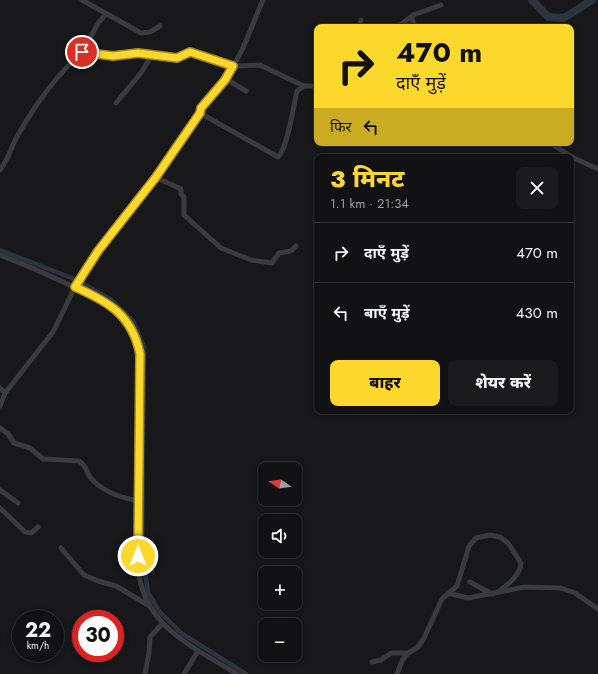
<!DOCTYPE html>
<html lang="hi">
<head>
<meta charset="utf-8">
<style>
  :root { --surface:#121114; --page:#1b1a1d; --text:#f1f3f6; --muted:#9c9da0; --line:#313134; --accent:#fdd82c }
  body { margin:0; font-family:Jost,"Noto Sans Devanagari",sans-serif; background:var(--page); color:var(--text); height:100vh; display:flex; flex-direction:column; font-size:15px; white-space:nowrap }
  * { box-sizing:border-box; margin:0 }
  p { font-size:13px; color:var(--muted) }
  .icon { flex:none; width:22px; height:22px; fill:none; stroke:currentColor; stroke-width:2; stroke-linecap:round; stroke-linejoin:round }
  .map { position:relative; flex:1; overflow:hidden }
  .side { position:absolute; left:314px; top:154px; width:260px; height:260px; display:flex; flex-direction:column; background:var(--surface); border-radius:8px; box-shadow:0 2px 6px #0003,0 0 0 1px var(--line) }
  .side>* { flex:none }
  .guide { position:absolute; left:314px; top:24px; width:260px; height:122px; border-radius:8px; box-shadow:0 2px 6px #0003,0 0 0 1px var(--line); background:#fdd82c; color:#111; overflow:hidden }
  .needle { width:26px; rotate:283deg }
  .buttons { position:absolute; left:258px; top:462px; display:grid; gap:8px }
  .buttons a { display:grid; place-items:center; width:44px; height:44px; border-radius:8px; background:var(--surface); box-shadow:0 2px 6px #0003,0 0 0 1px var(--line); font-size:20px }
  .speed { position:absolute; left:12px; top:610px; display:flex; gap:8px; font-size:20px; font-weight:700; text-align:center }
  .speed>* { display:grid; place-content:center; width:52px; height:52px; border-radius:50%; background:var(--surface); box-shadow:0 2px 6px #0003,0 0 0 1px var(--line); line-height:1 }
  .speed small { font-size:10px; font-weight:400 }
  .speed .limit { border:6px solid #d22; background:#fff; color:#111 }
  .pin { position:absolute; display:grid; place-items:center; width:34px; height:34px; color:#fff; margin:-17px; border:2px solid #fff; border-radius:50%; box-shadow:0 1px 4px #0007 }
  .me { position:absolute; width:44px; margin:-22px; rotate:0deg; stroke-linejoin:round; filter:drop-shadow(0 0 3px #0008) }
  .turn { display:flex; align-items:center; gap:14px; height:84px; padding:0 16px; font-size:18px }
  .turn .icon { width:52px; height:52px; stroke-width:2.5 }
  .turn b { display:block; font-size:28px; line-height:34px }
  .then { display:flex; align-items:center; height:38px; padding:0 16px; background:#0003; gap:8px; font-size:15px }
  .round { display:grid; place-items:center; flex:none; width:42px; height:42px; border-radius:8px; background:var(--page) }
  .head { display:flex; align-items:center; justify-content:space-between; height:68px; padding:0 16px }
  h1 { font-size:24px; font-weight:800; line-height:30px; color:var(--accent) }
  .primary-button { display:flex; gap:8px; margin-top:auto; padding:8px 16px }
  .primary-button a { flex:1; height:46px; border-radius:8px; background:var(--accent); color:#111; font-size:16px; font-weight:800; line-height:46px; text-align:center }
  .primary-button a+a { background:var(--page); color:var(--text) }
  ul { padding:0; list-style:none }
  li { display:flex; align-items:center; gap:12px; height:60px; padding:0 16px; border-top:1px solid var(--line) }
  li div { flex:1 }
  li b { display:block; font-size:15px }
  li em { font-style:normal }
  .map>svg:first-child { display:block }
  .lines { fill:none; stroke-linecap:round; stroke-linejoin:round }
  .canal { stroke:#2c343f; stroke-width:4.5 }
  .river { stroke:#2c343f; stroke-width:8 }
  .minor { stroke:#3a3a41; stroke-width:5 }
  .route-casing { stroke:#a48c1d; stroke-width:10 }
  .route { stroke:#fdd82c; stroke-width:7 }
</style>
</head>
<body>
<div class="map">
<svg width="598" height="674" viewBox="0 0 598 674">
  <rect width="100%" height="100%" fill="#18171a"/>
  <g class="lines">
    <path class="canal" d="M0,250L77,280L110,299L133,321L144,347L142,552L148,592L159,611L181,633L246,674"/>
    <path class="river" d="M532,0L548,17L564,18L592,0"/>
    <g class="minor">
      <path d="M82,0L141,33L150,32L160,26"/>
      <path d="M361,20L360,25L365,27"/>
      <path d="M397,27L412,16"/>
      <path d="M416,27L411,18L413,15L441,5"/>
      <path d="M82,52L99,22L106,14"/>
      <path d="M234,66L260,65L304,86"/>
      <path d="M226,79L246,91"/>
      <path d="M116,103L141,73L152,55"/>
      <path d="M200,113L278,157C287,150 294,104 297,91L304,86H317"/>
      <path d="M478,143H503"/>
      <path d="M550,143L574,158L598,169"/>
      <path d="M0,170C9,158 11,147 18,135C36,103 55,77 82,52L113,56L138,53L173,58L180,57L185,52H190L233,67"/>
      <path d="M155,177L181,189V194L184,197V215L221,248L251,260L272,263L279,253L291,251L296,246"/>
      <path d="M0,255C26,265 51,276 76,288C110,304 131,313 140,354L138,566C142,626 192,646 237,674"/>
      <path d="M0,388L5,393"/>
      <path d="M0,406L5,393L53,332L75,287L98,251L155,177L200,113L201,108L230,73L243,48L263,0"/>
      <path d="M0,428L8,434L14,443L30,448L43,459L79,461C86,465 86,471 90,477C101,491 122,498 139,501"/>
      <path d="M0,490L18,503"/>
      <path d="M0,508L25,532L31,533L38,527"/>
      <path d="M61,548L84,575L98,581L116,586L148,605"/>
      <path d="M470,582L492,594"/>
      <path d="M448,593L468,598L525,587L561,588L575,593L598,609"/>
      <path d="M372,662L381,660L391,653H408"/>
      <path d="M145,674L149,653L150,637L162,624"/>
      <path d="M184,674L198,651"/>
      <path d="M397,674L402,661L408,653L418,647L424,638L442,599L457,586L469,546L476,538L490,535L500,537L508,543L521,563C520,576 507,585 498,592"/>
    </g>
  </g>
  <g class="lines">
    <g class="route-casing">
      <path id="route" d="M82,52L113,56L138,53L177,58L190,52L233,66L225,80L201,108L200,113L156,177L98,251L75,287C109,302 132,315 140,354L138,556"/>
    </g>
    <use href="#route" class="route"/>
  </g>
</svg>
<div class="buttons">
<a><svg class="needle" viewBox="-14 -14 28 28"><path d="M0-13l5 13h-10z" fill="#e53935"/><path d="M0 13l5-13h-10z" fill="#9c9da0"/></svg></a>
<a><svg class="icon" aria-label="sound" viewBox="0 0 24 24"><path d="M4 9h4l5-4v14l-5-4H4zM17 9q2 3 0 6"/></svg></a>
<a>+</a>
<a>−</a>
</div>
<div class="speed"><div>22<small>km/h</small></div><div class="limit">30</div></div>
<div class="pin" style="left:82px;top:52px;background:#d93025"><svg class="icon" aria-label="arrive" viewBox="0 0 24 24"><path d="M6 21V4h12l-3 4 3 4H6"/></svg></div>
<svg class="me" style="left:138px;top:556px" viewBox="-20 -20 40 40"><circle r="17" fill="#fdd82c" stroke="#fff" stroke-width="3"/><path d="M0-11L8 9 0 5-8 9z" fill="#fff"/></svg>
<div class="guide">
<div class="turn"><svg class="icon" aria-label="right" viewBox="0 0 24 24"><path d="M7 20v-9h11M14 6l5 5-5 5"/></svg><div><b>470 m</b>दाएँ मुड़ें</div></div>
<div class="then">फिर<svg class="icon" aria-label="left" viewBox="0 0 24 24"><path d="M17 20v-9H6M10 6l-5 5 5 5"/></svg></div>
</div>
<section class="side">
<div class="head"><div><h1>3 मिनट</h1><p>1.1 km · 21:34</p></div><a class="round"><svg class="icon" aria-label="close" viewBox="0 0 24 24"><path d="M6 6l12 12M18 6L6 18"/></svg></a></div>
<ul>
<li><svg class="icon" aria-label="right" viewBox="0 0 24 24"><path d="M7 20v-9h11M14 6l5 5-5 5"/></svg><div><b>दाएँ मुड़ें</b></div><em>470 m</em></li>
<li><svg class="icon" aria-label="left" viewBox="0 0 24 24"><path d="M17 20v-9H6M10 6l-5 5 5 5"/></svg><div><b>बाएँ मुड़ें</b></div><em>430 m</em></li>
</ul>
<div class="primary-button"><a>बाहर</a><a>शेयर करें</a></div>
</section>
</div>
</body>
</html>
